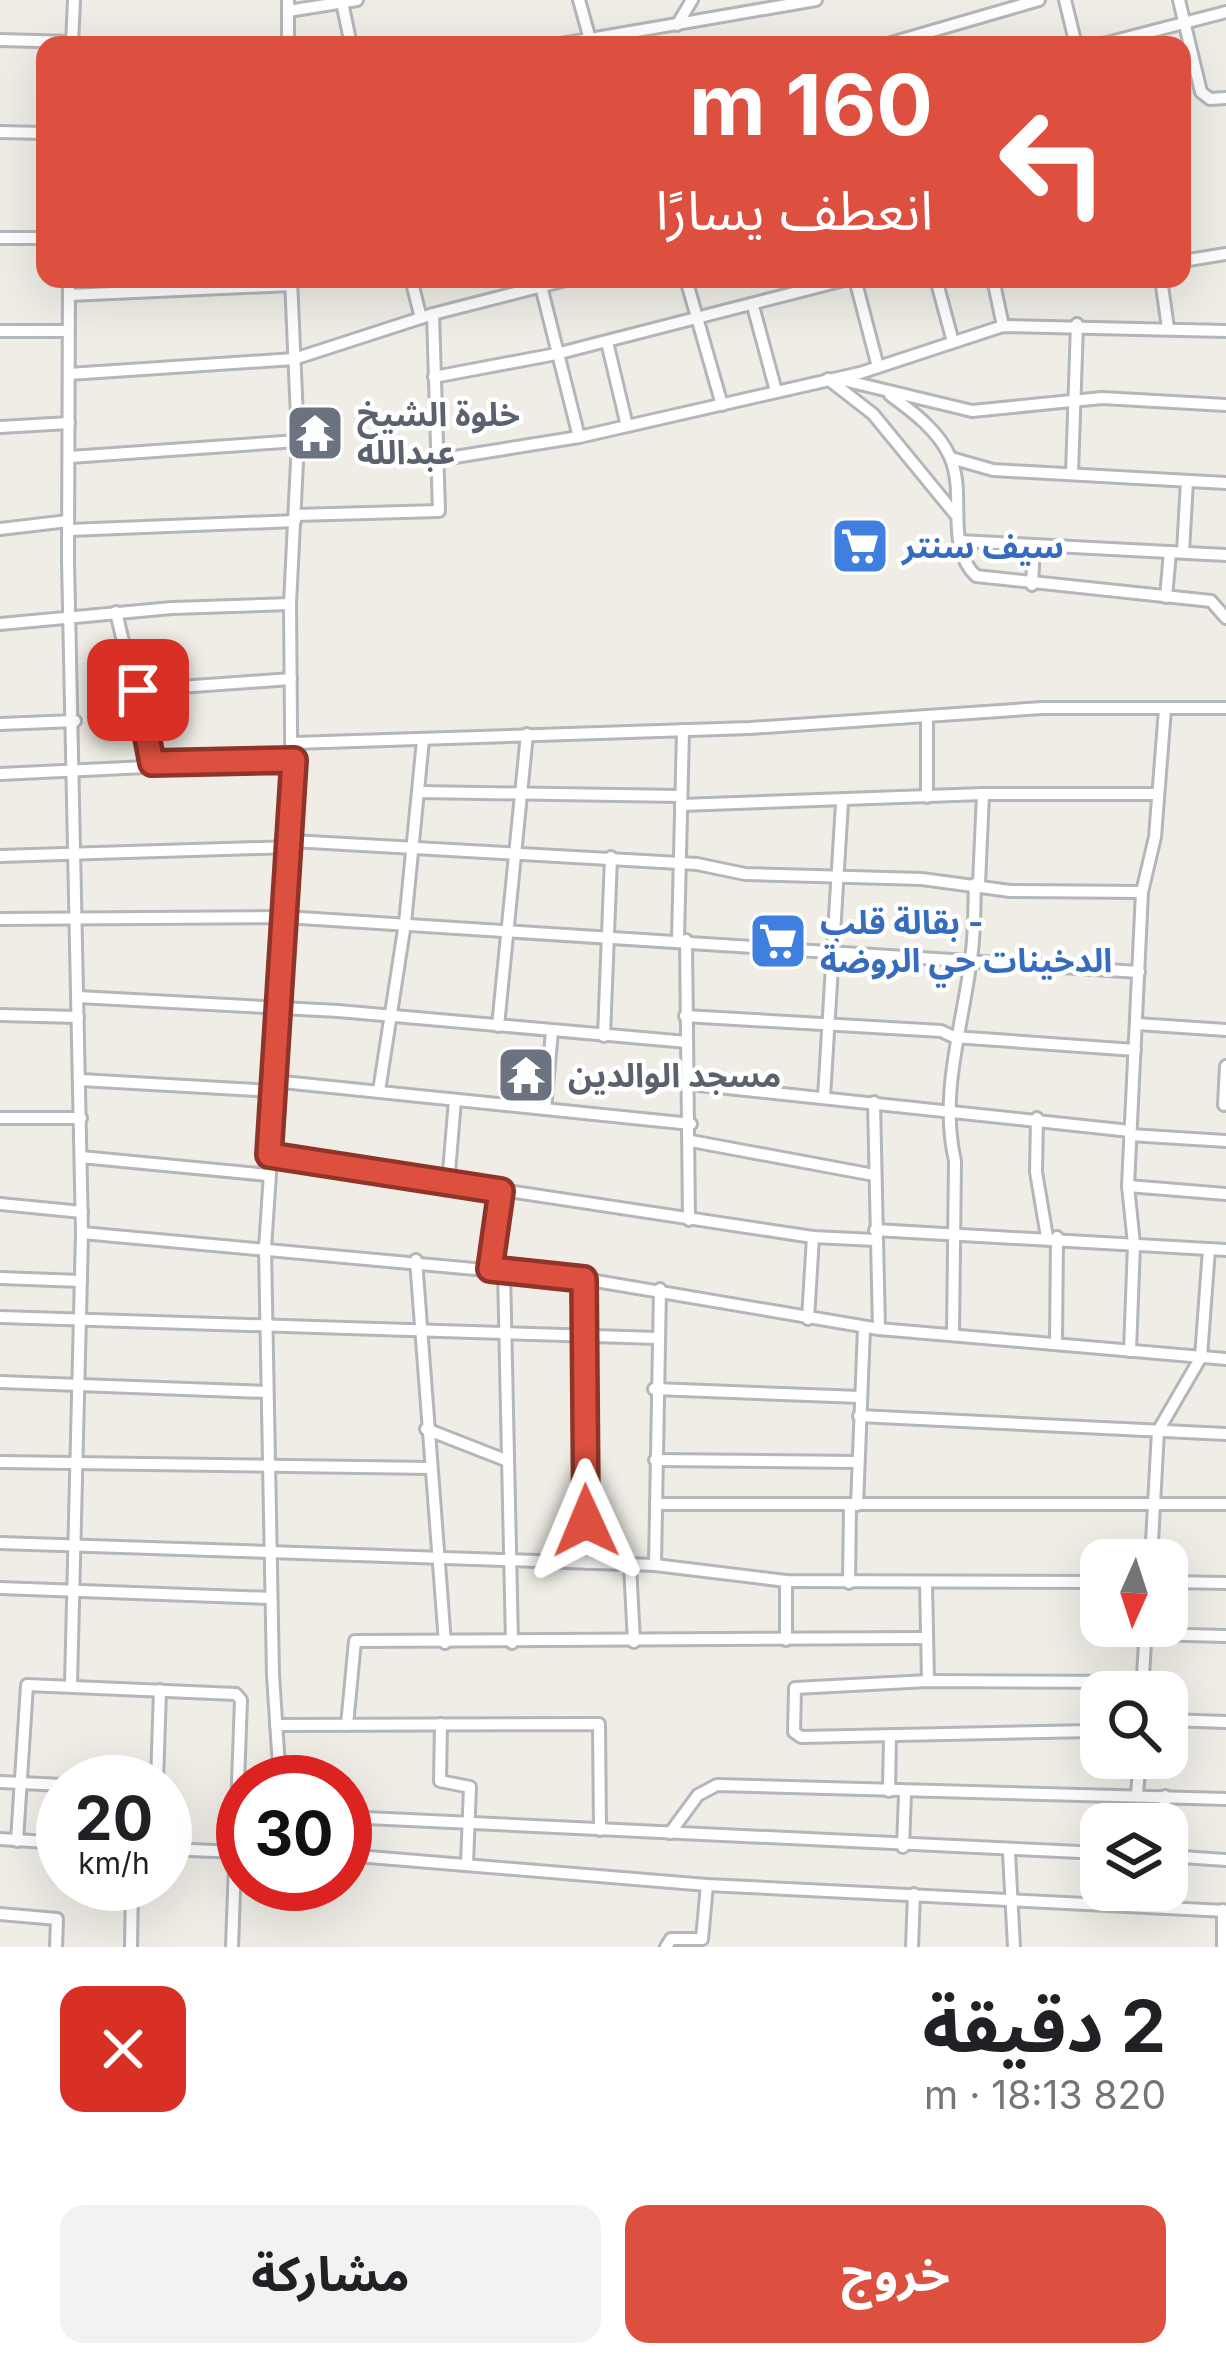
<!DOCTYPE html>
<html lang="ar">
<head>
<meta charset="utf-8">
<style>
  :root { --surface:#fff; --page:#f2f2f2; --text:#202124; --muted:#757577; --accent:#dd503f }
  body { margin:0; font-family:Inter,"Noto Sans Arabic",sans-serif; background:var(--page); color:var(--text); direction:rtl; height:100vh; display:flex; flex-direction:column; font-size:45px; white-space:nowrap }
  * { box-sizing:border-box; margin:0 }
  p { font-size:39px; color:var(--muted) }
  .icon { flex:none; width:66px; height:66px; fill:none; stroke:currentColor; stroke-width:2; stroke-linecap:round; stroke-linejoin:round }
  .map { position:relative; height:1947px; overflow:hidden; direction:ltr }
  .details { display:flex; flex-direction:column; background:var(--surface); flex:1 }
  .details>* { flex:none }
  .banner { position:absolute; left:36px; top:36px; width:1155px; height:252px; border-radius:24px; box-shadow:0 12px 48px #0002; direction:rtl; background:#dd503f; color:#fff; overflow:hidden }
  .needle { width:78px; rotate:183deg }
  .fabs { position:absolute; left:1080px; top:1539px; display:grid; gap:24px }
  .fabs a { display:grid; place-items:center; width:108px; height:108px; border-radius:24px; background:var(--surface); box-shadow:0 12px 48px #0002; font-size:60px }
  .speed { position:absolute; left:36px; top:1755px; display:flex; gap:24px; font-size:60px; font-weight:700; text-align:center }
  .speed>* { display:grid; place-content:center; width:156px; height:156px; border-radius:50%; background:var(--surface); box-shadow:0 12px 48px #0002; line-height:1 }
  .speed small { font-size:30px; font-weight:400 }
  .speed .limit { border:18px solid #d22; background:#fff; color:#111 }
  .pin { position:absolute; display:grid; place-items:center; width:102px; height:102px; color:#fff; margin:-51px; border-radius:24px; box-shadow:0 6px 18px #0006 }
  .me { position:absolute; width:132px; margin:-66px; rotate:359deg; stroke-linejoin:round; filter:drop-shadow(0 0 9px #0008) }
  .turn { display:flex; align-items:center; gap:42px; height:252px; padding:0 60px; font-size:54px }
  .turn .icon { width:156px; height:156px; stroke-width:2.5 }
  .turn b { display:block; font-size:84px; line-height:102px }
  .round { display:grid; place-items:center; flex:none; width:126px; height:126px; border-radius:24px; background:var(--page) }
  .summary { display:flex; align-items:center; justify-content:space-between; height:204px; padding:0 60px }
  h1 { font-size:72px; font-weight:700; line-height:90px }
  .action { display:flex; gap:24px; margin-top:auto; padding:24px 60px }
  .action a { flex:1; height:138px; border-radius:24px; background:var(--accent); color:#fff; font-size:48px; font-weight:700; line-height:138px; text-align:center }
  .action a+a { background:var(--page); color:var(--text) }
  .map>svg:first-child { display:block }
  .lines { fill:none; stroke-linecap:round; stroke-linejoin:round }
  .minor-casing { stroke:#b3b6ba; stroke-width:16 }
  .minor { stroke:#fff; stroke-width:10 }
  .route-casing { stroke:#903429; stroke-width:30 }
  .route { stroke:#dd503f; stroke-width:21 }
  .labels { text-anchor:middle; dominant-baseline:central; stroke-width:9; stroke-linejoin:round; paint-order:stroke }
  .worship-label { font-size:33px; font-weight:bold; fill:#5b616d; stroke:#fff; text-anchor:start }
  .shop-label { font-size:33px; font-weight:bold; fill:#366cbe; stroke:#fff; text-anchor:start }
</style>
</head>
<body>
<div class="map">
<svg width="1226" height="1947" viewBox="0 0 1226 1947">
  <rect width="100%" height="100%" fill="#efede6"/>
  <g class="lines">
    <g class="minor-casing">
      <g id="minor">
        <path d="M579,0L591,43"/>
        <path d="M1065,0L1076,45"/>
        <path d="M1179,0L1201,92L1210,99L1226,98"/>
        <path d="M342,2L351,45"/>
        <path d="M288,11L357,0"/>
        <path d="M677,25L692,0"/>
        <path d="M0,40L73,42"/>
        <path d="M72,45L74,0"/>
        <path d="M288,45V0"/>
        <path d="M555,45L816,0"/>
        <path d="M884,45L1039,0"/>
        <path d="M1099,45L1226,12"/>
        <path d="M0,132L45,133"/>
        <path d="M0,238H45"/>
        <path d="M1182,261L1226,254"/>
        <path d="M69,279L68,560L82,1233L71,1684"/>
        <path d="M411,279L421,318"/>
        <path d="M686,279L722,405"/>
        <path d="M855,279L878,367"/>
        <path d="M936,279L953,342"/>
        <path d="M993,279L1003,326"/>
        <path d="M1161,279L1168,328"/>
        <path d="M541,286L579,437"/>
        <path d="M69,295L291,285"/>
        <path d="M753,306L776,391"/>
        <path d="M0,331H67"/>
        <path d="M607,342L627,426"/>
        <path d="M69,374L294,359L433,314L570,279"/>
        <path d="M434,377L556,354L848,279"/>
        <path d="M828,379L873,414L955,514"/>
        <path d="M839,379L972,411L1102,398L1226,405"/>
        <path d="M890,395C912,411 939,431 950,457C967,495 944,545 976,576L1211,601L1226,618"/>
        <path d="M0,427L69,423"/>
        <path d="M70,457L298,441"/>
        <path d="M951,458L993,470L1226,483"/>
        <path d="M436,460L579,437L860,373L1003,326L1226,331"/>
        <path d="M1072,473L1077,324"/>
        <path d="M296,515L439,511L433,314"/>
        <path d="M0,529L68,521"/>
        <path d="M69,530L295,521"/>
        <path d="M959,541L1226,555"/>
        <path d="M1183,552L1187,481"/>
        <path d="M1032,585L1034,547"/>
        <path d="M1166,597L1170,552"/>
        <path d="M116,612L152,763"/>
        <path d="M0,624L172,608L290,604"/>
        <path d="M138,690L291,679"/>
        <path d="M0,724L75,721"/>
        <path d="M294,743L750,728L1042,708H1226"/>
        <path d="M0,774L294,760"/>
        <path d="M418,792L680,796"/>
        <path d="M927,797V716"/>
        <path d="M681,805L983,794H1157"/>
        <path d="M292,841L697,864L745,874L922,879L1010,891L1142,892"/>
        <path d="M0,856L292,847"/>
        <path d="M979,884L983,794"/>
        <path d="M0,919L285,917L1139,972"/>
        <path d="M678,939L683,730"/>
        <path d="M686,940L689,1220"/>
        <path d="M78,997L338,1011L687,1042"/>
        <path d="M0,1015L78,1017"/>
        <path d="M685,1016L941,1031L954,1037L1135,1050"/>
        <path d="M1137,1024L1226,1030"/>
        <path d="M498,1026L527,734"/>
        <path d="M604,1036L611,857"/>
        <path d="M81,1080L272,1091"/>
        <path d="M273,1081L691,1124"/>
        <path d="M690,1084L1130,1131"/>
        <path d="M379,1091L405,923L423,740"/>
        <path d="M824,1097L842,803"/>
        <path d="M874,1102L879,1329L1226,1359"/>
        <path d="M1224,1105L1226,1066"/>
        <path d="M545,1109L552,1031"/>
        <path d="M0,1118H81"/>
        <path d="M1037,1118L1036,1172L1047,1237"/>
        <path d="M1130,1135L1226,1141"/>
        <path d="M691,1141L874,1175"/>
        <path d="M269,1155L813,1237L876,1240"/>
        <path d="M81,1157L268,1175"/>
        <path d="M448,1184L455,1100"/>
        <path d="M1128,1186L1226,1194"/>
        <path d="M0,1204L82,1212"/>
        <path d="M875,1230L1226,1250"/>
        <path d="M82,1233L584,1279L879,1329"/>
        <path d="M416,1260L445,1643"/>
        <path d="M490,1269L501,1191"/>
        <path d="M504,1271L512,1643"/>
        <path d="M0,1278L81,1281"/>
        <path d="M584,1279L587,1563"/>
        <path d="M0,1317L657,1338"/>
        <path d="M808,1319L813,1237"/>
        <path d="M953,1334L955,1161C939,1092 963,1026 971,958C975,934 974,908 975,884"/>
        <path d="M1056,1342L1057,1237"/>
        <path d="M1130,1351L1134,1244L1128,1186L1142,892L1155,837L1165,709"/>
        <path d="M0,1382L266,1392"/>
        <path d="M654,1389L860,1397"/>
        <path d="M859,1416L1226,1434"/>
        <path d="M426,1429L508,1461"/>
        <path d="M655,1460L858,1462"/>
        <path d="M0,1462L430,1468"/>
        <path d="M656,1504H1226"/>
        <path d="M857,1505L864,1328"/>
        <path d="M0,1543L655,1565L786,1581L1101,1582"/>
        <path d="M1151,1560L1158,1431L1201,1357L1209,1249"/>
        <path d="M630,1565L634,1642"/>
        <path d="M655,1565L660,1289"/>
        <path d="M786,1581V1640"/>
        <path d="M1167,1582L1226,1583"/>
        <path d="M849,1583L850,1505"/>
        <path d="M926,1583L928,1681"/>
        <path d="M0,1588L271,1598"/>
        <path d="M1146,1634L1226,1636"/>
        <path d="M1142,1692L1146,1626"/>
        <path d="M1167,1720L1226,1722"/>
        <path d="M441,1724L440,1781L470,1787L467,1864"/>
        <path d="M276,1725L599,1724L600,1830"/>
        <path d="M347,1725L355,1641L927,1638"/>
        <path d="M1094,1731L801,1737L794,1732L795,1688L928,1681L1143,1682"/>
        <path d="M0,1782L63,1785"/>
        <path d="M157,1782L160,1690"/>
        <path d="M280,1782L273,1675L265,1248L292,847L290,604L298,441L291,279"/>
        <path d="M889,1791L890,1735"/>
        <path d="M1137,1794L1140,1758"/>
        <path d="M345,1817L1101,1853"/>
        <path d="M1163,1824L1165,1796"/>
        <path d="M670,1833L698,1795L717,1785L1226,1799"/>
        <path d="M0,1839L63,1843"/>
        <path d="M17,1841L27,1685L236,1694L241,1700L232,1947"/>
        <path d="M903,1847L905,1794"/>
        <path d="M165,1849L240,1852"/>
        <path d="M1009,1853L1014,1947"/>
        <path d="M345,1855L707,1885L1226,1911"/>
        <path d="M1167,1856L1226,1860"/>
        <path d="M0,1914L57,1919L56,1947"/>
        <path d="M131,1947L132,1884"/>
        <path d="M666,1947L671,1939H702L707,1885"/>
        <path d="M912,1947L914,1894"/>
        <path d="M1223,1947V1910"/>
      </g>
    </g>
    <use href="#minor" class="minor"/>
  </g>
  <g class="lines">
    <g class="route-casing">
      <path id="route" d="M138,690L152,763L294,760L269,1155L501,1191L490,1269L584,1279L586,1521"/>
    </g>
    <use href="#route" class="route"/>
  </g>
  <defs>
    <g id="temple-square" transform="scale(3)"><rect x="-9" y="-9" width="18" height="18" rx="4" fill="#6b7280" stroke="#fff"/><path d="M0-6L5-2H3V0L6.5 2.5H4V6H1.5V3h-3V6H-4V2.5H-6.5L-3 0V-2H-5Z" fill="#fff"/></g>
    <g id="supermarket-square" transform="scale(3)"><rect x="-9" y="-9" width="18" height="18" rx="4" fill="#3f7fe0" stroke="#fff"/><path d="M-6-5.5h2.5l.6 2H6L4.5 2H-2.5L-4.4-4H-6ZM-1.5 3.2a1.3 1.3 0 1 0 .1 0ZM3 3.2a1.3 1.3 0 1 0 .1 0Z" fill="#fff"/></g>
  </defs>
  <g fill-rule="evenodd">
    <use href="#temple-square" x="315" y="433"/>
    <use href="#supermarket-square" x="860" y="546"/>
    <use href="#supermarket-square" x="778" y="941"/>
    <use href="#temple-square" x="526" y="1075"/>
  </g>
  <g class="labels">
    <g class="worship-label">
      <text x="357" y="414">خلوة الشيخ<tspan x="357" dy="38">عبدالله</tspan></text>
      <text x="568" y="1075">مسجد الوالدين</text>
    </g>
    <g class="shop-label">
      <text x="902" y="546">سيف سنتر</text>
      <text x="820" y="922">بقالة قلب -<tspan x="820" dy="38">الدخينات حي الروضة</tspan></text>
    </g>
  </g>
</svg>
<div class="fabs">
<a><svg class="needle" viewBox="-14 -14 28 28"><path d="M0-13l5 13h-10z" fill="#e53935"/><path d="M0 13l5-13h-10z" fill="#757577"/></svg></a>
<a><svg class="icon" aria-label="search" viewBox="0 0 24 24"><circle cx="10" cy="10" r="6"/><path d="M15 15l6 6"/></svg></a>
<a><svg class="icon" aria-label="layers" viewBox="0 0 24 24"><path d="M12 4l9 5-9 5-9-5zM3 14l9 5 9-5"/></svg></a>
</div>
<div class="speed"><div>20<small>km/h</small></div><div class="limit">30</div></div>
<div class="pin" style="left:138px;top:690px;background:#d93025"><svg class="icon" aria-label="arrive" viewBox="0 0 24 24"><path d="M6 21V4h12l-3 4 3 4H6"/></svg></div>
<svg class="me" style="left:586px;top:1521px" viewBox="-20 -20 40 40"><path d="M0-17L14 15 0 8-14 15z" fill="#dd503f" stroke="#fff" stroke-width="4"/></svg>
<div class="banner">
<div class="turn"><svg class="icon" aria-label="left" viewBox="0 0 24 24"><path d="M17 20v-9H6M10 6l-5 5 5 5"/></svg><div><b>160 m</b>انعطف يسارًا</div></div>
</div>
</div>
<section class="details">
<div class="summary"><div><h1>2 دقيقة</h1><p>820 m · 18:13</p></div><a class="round" style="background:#d93025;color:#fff"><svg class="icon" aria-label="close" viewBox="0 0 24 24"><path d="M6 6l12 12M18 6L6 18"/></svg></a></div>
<div class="action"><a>خروج</a><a>مشاركة</a></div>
</section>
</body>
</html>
